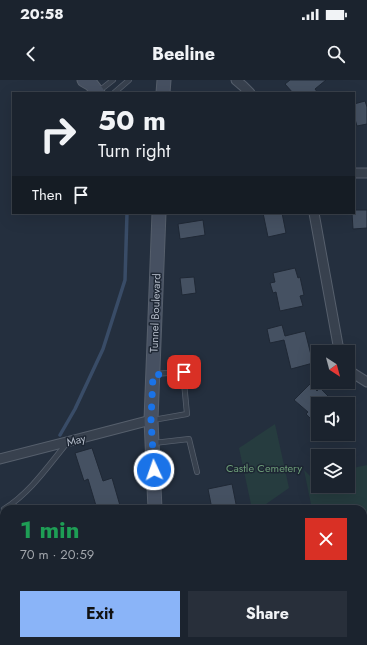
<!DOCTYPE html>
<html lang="en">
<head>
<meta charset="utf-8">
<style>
  :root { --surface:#1b232e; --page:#282f3a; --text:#f1f3f6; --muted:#a0a4aa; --line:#39404a; --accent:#8ab4f8 }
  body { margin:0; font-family:Jost,sans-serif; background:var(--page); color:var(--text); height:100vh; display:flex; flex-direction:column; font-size:15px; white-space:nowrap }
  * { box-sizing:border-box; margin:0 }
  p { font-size:13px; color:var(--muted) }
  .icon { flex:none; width:22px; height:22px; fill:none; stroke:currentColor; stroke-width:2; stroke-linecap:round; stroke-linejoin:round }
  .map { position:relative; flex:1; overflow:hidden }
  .details { position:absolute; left:0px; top:425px; width:367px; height:140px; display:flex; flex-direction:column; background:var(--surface); border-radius:12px 12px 0 0; box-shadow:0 4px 16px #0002,0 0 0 1px var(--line) }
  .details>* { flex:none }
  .guide { position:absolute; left:12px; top:12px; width:343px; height:122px; border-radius:0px; box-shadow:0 4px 16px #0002,0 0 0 1px var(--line); background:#1b232e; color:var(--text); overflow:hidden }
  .needle { width:26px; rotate:144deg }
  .controls { position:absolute; left:311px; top:265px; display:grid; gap:8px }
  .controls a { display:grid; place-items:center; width:44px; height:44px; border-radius:0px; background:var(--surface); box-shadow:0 4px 16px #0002,0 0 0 1px var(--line); font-size:20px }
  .pin { position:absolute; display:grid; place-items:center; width:34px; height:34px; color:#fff; margin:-17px; border-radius:8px; box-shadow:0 2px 6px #0006 }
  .me { position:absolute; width:44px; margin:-22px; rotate:357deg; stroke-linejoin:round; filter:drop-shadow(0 0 3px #0008) }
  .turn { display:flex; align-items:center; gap:14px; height:84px; padding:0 20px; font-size:18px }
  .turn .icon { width:52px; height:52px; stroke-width:2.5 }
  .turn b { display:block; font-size:28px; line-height:34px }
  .then { display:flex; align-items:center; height:38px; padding:0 20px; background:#0003; gap:8px; font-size:15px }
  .round { display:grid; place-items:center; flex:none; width:42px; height:42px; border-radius:0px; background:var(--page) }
  .headline { display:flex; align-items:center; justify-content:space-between; height:68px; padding:0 20px }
  h1 { font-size:24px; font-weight:700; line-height:30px; color:#1e9e55 }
  .primary-button { display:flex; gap:8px; margin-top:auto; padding:8px 20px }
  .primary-button a { flex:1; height:46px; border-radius:0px; background:var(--accent); color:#111; font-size:16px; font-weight:700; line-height:46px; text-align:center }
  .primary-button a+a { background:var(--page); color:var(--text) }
  .status { display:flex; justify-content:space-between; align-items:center; height:28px; padding:0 20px; background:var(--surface); direction:ltr }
  .status svg { height:11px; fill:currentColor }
  header { display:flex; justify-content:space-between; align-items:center; height:52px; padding:0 20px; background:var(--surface); font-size:18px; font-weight:700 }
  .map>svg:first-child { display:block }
  .green { fill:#263c3f }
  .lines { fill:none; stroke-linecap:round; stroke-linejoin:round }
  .stream { stroke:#394c67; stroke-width:3.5 }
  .building { fill:#455162; stroke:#1f2835 }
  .lane-casing { stroke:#565f6c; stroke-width:6 }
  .street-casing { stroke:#565f6c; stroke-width:11 }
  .secondary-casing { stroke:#565f6c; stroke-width:15 }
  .lane { stroke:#38414e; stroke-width:4.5 }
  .street { stroke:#38414e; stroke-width:9 }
  .secondary { stroke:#465061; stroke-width:13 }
  .route { stroke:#1a73e8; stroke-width:7; stroke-dasharray:0 12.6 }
  .labels { text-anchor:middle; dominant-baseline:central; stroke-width:3; stroke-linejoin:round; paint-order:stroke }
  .street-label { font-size:11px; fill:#b4bcc9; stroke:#1d2633 }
  .park-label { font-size:11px; fill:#6b9a76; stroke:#1d2633 }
</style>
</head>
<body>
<div class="status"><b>20:58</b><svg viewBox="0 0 49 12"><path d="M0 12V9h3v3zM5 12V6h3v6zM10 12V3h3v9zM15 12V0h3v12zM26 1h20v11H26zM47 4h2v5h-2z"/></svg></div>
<header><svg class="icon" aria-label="back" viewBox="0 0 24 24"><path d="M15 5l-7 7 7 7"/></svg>Beeline<svg class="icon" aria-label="search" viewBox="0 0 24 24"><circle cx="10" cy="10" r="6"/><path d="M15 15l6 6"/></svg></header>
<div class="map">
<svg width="367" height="565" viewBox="0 0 367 565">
  <rect width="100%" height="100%" fill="#242f3e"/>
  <g class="green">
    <path d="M275,344L289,408L259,429H252L239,368Z"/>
    <path d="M367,385V502L363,505V429H312L304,390L312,398L318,397V406H348V389Z"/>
  </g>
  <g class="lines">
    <g class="stream">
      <path d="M60,355L75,329L103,269L125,200L127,133"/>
      <path d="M0,458L4,452"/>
    </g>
  </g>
  <g class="building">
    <path d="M290,0H326L315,9L318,13H293L285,4Z"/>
    <path d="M365,21L367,27V44L357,46L354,36V24Z"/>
    <path d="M354,130H367V148L353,149L352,133H354Z"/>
    <path d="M263,133H282L286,153L268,157Z"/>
    <path d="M203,140L205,155L180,159L178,144Z"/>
    <path d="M295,188L298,198L300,197L304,215L300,216L303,226L280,231L276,212L273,213L270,203L275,202L273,193Z"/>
    <path d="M194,197L196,213L182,215L180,198Z"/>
    <path d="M282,245L285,256L305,251L313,283L291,289L284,260L270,263L267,249Z"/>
    <path d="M310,304L317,311L320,308L331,319L327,324H318V346L306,334L308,332L294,320Z"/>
    <path d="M92,368L103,401L112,398L121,429H97L88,399L84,401L75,373Z"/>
    <path d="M232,404L237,429H212L208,409Z"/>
  </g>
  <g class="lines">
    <g class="lane-casing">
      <g id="lane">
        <path d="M99,11L113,0"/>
        <path d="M114,13L129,0"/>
        <path d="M153,340L187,334L183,292L154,294"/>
        <path d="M154,363L189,359L197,392"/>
        <path d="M4,429C30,413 48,386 67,363"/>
        <path d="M195,429L201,427"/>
      </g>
    </g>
    <g class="street-casing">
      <g id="street">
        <path d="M236,0L243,6L250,13"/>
        <path d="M354,93H367"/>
        <path d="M314,133L338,265L341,272"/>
        <path d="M348,286L351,292L367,302"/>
        <path d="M0,379L78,359L151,340"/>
        <path d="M0,554L2,565"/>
        <path d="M348,561V565"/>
      </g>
    </g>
    <g class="secondary-casing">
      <g id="secondary">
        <path d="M84,0L91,4L98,13"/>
        <path d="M163,13L164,0"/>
        <path d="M155,429L151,340L159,133"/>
        <path d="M363,532L367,529"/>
        <path d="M184,561L186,565"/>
        <path d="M318,565L323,561"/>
      </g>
    </g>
    <use href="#lane" class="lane"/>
    <use href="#street" class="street"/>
    <use href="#secondary" class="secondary"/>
  </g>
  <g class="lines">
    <path class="route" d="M154,390L151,340L153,295L184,292"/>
  </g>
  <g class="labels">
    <g class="street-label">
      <text transform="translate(155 233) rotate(-88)">Tunnel Boulevard</text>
      <text transform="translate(76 360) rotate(-14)">May</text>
    </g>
    <g class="park-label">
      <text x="264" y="388">Castle Cemetery</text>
    </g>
  </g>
</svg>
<div class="controls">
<a><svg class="needle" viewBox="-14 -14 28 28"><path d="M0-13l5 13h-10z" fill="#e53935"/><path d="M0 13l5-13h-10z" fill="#a0a4aa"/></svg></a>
<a><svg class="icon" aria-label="sound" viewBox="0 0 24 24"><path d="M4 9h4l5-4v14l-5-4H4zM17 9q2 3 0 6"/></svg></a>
<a><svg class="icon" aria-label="layers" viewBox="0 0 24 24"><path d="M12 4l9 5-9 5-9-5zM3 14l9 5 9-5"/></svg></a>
</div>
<div class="pin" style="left:184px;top:292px;background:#d93025"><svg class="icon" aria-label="arrive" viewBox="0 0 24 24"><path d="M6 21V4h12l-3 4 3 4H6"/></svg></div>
<svg class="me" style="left:154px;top:390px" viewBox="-20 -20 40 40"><circle r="17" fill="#1a73e8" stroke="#fff" stroke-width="3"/><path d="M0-11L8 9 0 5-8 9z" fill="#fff"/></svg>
<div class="guide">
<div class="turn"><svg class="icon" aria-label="right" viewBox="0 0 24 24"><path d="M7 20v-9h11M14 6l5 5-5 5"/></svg><div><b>50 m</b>Turn right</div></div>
<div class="then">Then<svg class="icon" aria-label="arrive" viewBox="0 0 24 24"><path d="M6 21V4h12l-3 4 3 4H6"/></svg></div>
</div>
<section class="details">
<div class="headline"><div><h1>1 min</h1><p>70 m · 20:59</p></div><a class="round" style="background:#d93025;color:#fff"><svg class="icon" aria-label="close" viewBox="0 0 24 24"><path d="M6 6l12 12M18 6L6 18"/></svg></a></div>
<div class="primary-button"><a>Exit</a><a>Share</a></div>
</section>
</div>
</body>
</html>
